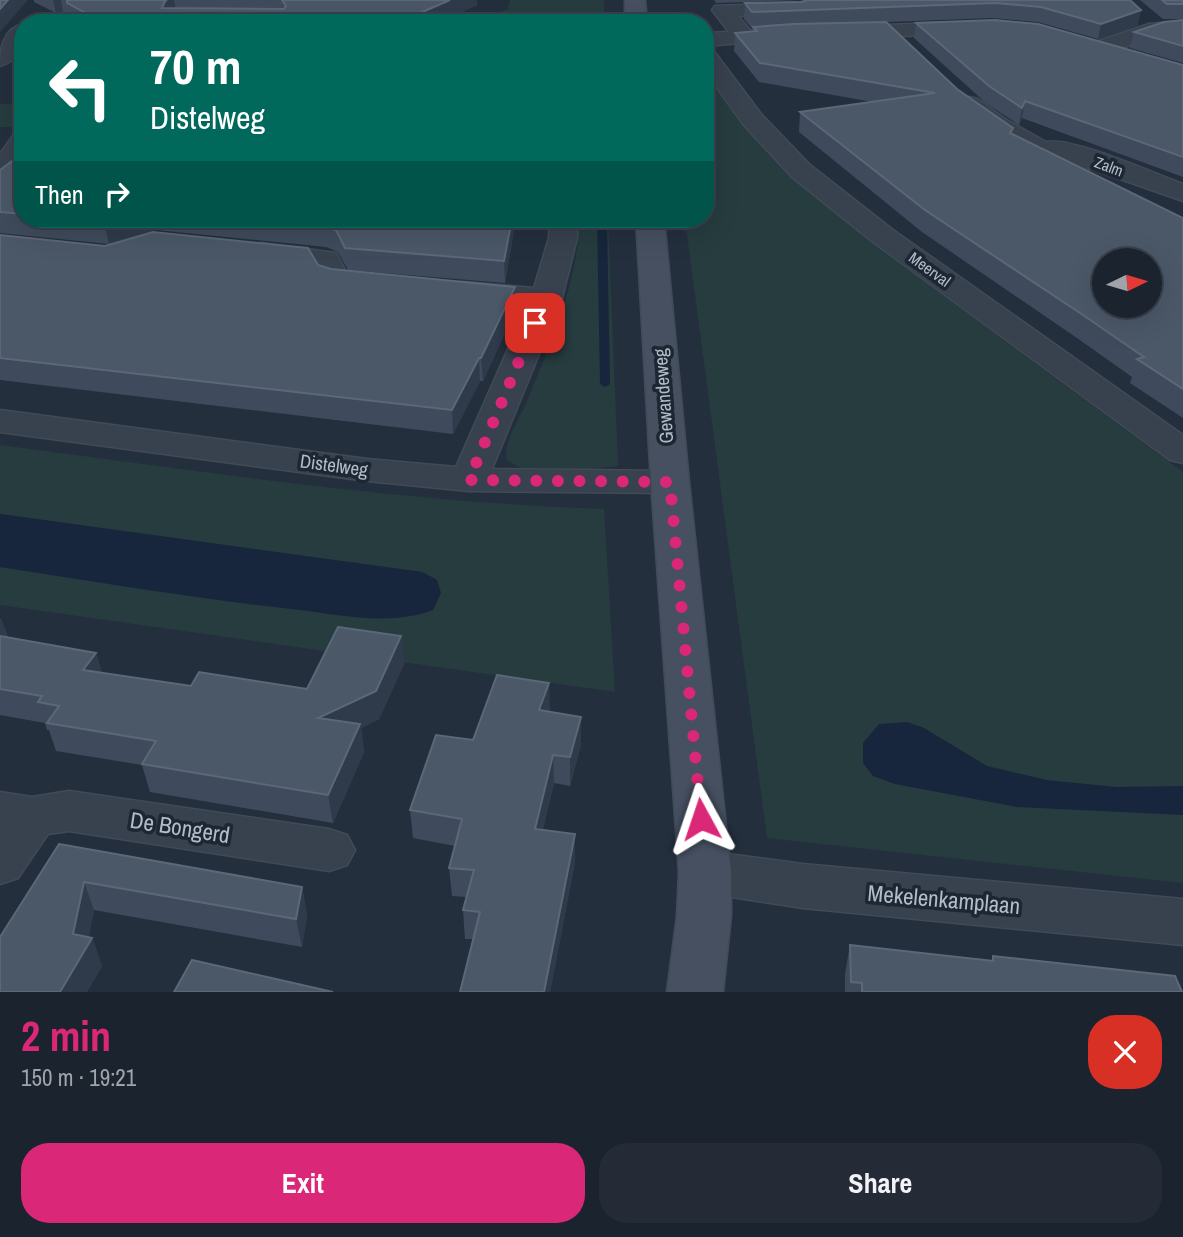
<!DOCTYPE html>
<html lang="en">
<head>
<meta charset="utf-8">
<style>
  :root { --surface:#1b232e; --page:#242b36; --text:#f1f3f6; --muted:#a0a4aa; --line:#39404a; --accent:#db2777 }
  body { margin:0; font-family:"Archivo Narrow",sans-serif; background:var(--page); color:var(--text); height:100vh; display:flex; flex-direction:column; font-size:26px; white-space:nowrap }
  * { box-sizing:border-box; margin:0 }
  p { font-size:23px; color:var(--muted) }
  .icon { flex:none; width:38px; height:38px; fill:none; stroke:currentColor; stroke-width:2; stroke-linecap:round; stroke-linejoin:round }
  .map { position:relative; height:992px; overflow:hidden }
  .sheet { display:flex; flex-direction:column; background:var(--surface); flex:1 }
  .sheet>* { flex:none }
  .banner { position:absolute; left:14px; top:14px; width:700px; height:214px; border-radius:28px; box-shadow:0 7px 28px #0002,0 0 0 2px var(--line); background:#00695c; color:#fff; overflow:hidden }
  .needle { width:46px; rotate:85deg }
  .controls { position:absolute; left:1092px; top:248px; display:grid; gap:14px }
  .controls a { display:grid; place-items:center; width:70px; height:70px; border-radius:50%; background:var(--surface); box-shadow:0 7px 28px #0002,0 0 0 2px var(--line); font-size:35px }
  .pin { position:absolute; display:grid; place-items:center; width:60px; height:60px; color:#fff; margin:-30px; border-radius:14px; box-shadow:0 4px 10px #0006 }
  .me { position:absolute; width:77px; margin:-38px; rotate:355deg; stroke-linejoin:round; filter:drop-shadow(0 0 5px #0008) }
  .turn { display:flex; align-items:center; gap:24px; height:147px; padding:0 21px; font-size:32px }
  .turn .icon { width:91px; height:91px; stroke-width:2.5 }
  .turn b { display:block; font-size:49px; line-height:60px }
  .then { display:flex; align-items:center; height:66px; padding:0 21px; background:#0003; gap:14px; font-size:26px }
  .round { display:grid; place-items:center; flex:none; width:74px; height:74px; border-radius:28px; background:var(--page) }
  .head { display:flex; align-items:center; justify-content:space-between; height:119px; padding:0 21px }
  h1 { font-size:42px; font-weight:700; line-height:52px; color:var(--accent) }
  .button { display:flex; gap:14px; margin-top:auto; padding:14px 21px }
  .button a { flex:1; height:80px; border-radius:28px; background:var(--accent); color:#fff; font-size:28px; font-weight:700; line-height:80px; text-align:center }
  .button a+a { background:var(--page); color:var(--text) }
  .map>svg:first-child { display:block }
  .green { fill:#263c3f }
  .water { fill:#17263c }
  .lines { fill:none; stroke-linecap:round; stroke-linejoin:round }
  .stream { fill:#17263c; fill-rule:evenodd }
  .lane-casing { stroke:#414a57; stroke-width:3 }
  .street-casing { stroke:#414a57; stroke-width:3 }
  .secondary-casing { stroke:#414a57; stroke-width:3 }
  .lane { fill:#38414e; fill-rule:evenodd }
  .street { fill:#38414e; fill-rule:evenodd }
  .secondary { fill:#465061; fill-rule:evenodd }
  .wall { fill:#3f4b5c }
  .shaded-wall { fill:#2f3b4b }
  .building { fill:#4b5868; stroke:#5c6777; stroke-width:2; fill-rule:evenodd }
  .route { stroke:#db2777; stroke-width:12; stroke-dasharray:0 21.6 }
  .labels { text-anchor:middle; dominant-baseline:central; stroke-width:7; stroke-linejoin:round; paint-order:stroke }
  .far-street-label { font-size:16px; fill:#b4bcc9; stroke:#1d2633 }
  .street-label { font-size:19px; fill:#b4bcc9; stroke:#1d2633 }
  .near-street-label { font-size:23px; fill:#b4bcc9; stroke:#1d2633 }
</style>
</head>
<body>
<div class="map">
<svg width="1183" height="992" viewBox="0 0 1183 992">
  <rect width="100%" height="100%" fill="#242f3e"/>
  <g class="green">
    <path d="M510,0H604V23H468L508,9Z"/>
    <path d="M705,72L740,121L796,179L869,241L1183,472V883L767,838L685,219H705Z"/>
    <rect x="0" y="104" width="23" height="23"/>
    <path d="M579,219H608L618,466C584,469 533,482 506,459C505,438 520,419 528,399C551,342 579,282 579,219Z"/>
    <path d="M0,445C200,471 402,502 604,509L615,692L0,605V567L254,605L437,580L422,572L0,514Z"/>
  </g>
  <g class="water">
    <path d="M0,514L422,572L437,580L441,593L433,610C387,627 338,614 291,609C193,598 97,582 0,567Z"/>
    <path d="M907,722L924,728L987,766L1047,780L1117,787L1183,786V815L1017,807L895,784L873,776L863,763V743L879,724Z"/>
  </g>
  <g class="lines">
    <path class="stream" d="M597,219H607L610,384L605,387L600,384Z"/>
    <g class="lane-casing">
      <path id="lane" d="M62,14L69,18L66,23H52L57,15Z"/>
    </g>
    <g class="street-casing">
      <g id="street">
        <path d="M797,3L804,5L807,9L804,13L738,16L750,30L969,22L977,23L980,28L977,33L969,34L792,39L705,46V33L729,32L712,10L715,6Z"/>
        <path d="M1183,21V33L1160,35L1101,55L1093,53L1090,48L1093,43L1149,24Z"/>
        <path d="M23,24C23,41 20,61 0,66C0,48 3,29 23,24Z"/>
        <path d="M705,48L713,50L761,114L810,165L893,230L1183,435V463L1170,460L873,242L792,177L743,124L705,71Z"/>
        <path d="M969,97L978,99L1005,119L1046,142C1071,136 1155,174 1183,184V201L1086,167L1088,170L1084,176L1075,178L1066,176C1038,159 974,129 957,104L960,99Z"/>
        <path d="M23,131V159L9,179L0,181V154L14,134Z"/>
        <path d="M550,219H578L577,238L562,298L492,469L670,471L683,474L689,482L683,490L670,493L469,491L367,481L0,432V410L367,459L456,467L527,306L452,298L448,291L452,284L463,282L534,288L549,238Z"/>
        <path d="M261,243L336,253L346,272L386,277L390,284L386,291L375,293L323,286L313,267L251,258L246,252L251,246Z"/>
        <path d="M69,791L329,829L347,835L355,850L347,865L329,871L69,831L48,834L18,878L0,884V792L32,797Z"/>
        <path d="M705,851L803,864L1183,899V945L803,908L705,893L686,887L679,872L686,857Z"/>
      </g>
    </g>
    <g class="secondary-casing">
      <g id="secondary">
        <path d="M625,0H645L647,23H625Z"/>
        <path d="M636,219H664L689,482L731,872V916L723,992H667L677,916L679,872L651,482Z"/>
      </g>
    </g>
    <use href="#lane" class="lane"/>
    <use href="#street" class="street"/>
    <use href="#secondary" class="secondary"/>
  </g>
  <g class="wall">
    <path d="M34,0H477V5L438,23H75L71,20L69,15L63,12L56,13L34,2Z"/>
    <path d="M714,0H1130L1141,10L1137,26L1098,39L1038,22L992,18L886,22L957,89L1011,134L1183,218V418L1130,383L1132,377L1077,338L922,232L799,132L800,112L873,102L759,82L734,51L735,33L753,32V27H751L744,19L745,3L804,1L800,0L716,3Z"/>
    <path d="M1140,0H1183V19H1163Z"/>
    <path d="M1183,20V63L1130,48L1134,32Z"/>
    <path d="M916,23L1183,65V177L1022,118L1019,125L986,103L914,38Z"/>
    <path d="M23,153V219H516L505,283L348,270L338,252L326,247L156,230L109,244L0,233V170Z"/>
    <path d="M0,235L105,246L318,265L331,269L516,309L483,381H480L453,434L0,380Z"/>
    <path d="M0,619H1L8,637L96,653L102,673L191,686L307,689L401,636L404,664L379,719L361,728L364,752L333,823L150,792L142,765L56,751L49,730H47L45,723L0,715Z"/>
    <path d="M550,710L549,712L581,717V745L570,786L554,783L543,829L575,834V862L550,992H460L473,939H465L463,910L466,897L452,896L449,868L455,846L413,838L410,810L473,740Z"/>
    <path d="M59,844L302,887L307,915L302,947L94,910L88,938H92L102,966L87,992H0Z"/>
    <path d="M850,945L992,960L993,956L1182,992H845V974Z"/>
  </g>
  <g class="shaded-wall">
    <path d="M8,0H28L0,32V9Z"/>
    <path d="M53,0H61L63,12L56,13Z"/>
    <path d="M167,0H174L177,14L162,8L165,1Z"/>
    <path d="M450,0H477V5L438,23H397Z"/>
    <path d="M1141,10L1137,26L1098,39L1101,24Z"/>
    <path d="M1025,101L1022,118L1019,125L1022,108Z"/>
    <path d="M119,219H154L156,230L109,244L104,223Z"/>
    <path d="M512,219H516L505,283L504,261Z"/>
    <path d="M515,287L516,309L483,381L481,358Z"/>
    <path d="M479,358L480,381L453,434L452,410Z"/>
    <path d="M1,619L11,646L0,659V620Z"/>
    <path d="M401,636L404,664L379,719L361,728L364,752L333,823L328,795L318,718Z"/>
    <path d="M96,653L104,680L83,670Z"/>
    <path d="M549,683L550,710L540,738L539,710Z"/>
    <path d="M581,717V745L570,786V757Z"/>
    <path d="M553,755L554,783L536,857L535,829Z"/>
    <path d="M575,834V862L550,992H544Z"/>
    <path d="M84,882L94,910L87,947L92,938L102,966L87,992H60Z"/>
    <path d="M302,887L307,915L302,947L296,919Z"/>
  </g>
  <g class="building">
    <path d="M0,0H8L0,9Z"/>
    <path d="M67,0H167L165,1L162,8L284,9L286,6L282,0H450L397,23H85L86,13L67,3Z"/>
    <path d="M809,0H1130L1141,10L1101,24L1041,7L995,3L752,12L745,3L801,2Z"/>
    <path d="M1162,0H1183V4H1167Z"/>
    <path d="M995,20L1038,24L1183,65V157L1025,101L1022,108L989,86L916,23Z"/>
    <path d="M1183,20V46L1134,32L1164,22Z"/>
    <path d="M886,22L957,89L1013,128L1010,133L1183,218V389L1137,359L1144,357L1083,315L925,210L800,112L935,93L760,63L735,33L757,31L753,27L794,24ZM1104,261H1150V306H1104Z"/>
    <path d="M23,153V214L0,212V170Z"/>
    <path d="M65,219H119L104,223Z"/>
    <path d="M249,219H512L504,261L345,248L336,230L323,226Z"/>
    <path d="M153,232L308,248L318,265L331,269L515,287L481,358H479L452,410L0,358V235L105,246Z"/>
    <path d="M338,627L401,636L376,691L318,718L360,724L328,795L142,764L156,741L47,723L59,706L38,702L42,696L0,689V636L96,653L83,670L191,686L199,672L307,689Z"/>
    <path d="M497,675L549,683L539,710L581,717L570,757L553,755L535,829L575,834L544,992H460L480,912L463,910L474,870L449,868L462,819L410,810L436,735L473,740Z"/>
    <path d="M59,844L302,887L296,919L84,882L73,934L92,938L60,992H0V937Z"/>
    <path d="M850,945L993,961V956L1175,976L1182,992H862V983L851,982Z"/>
    <path d="M192,960L333,992H174Z"/>
  </g>
  <g class="lines">
    <path class="route" d="M535,323L469,480L670,482L701,819"/>
  </g>
  <g class="labels">
    <g class="far-street-label">
      <text transform="translate(1109 166) rotate(20)">Zalm</text>
      <text transform="translate(930 269) rotate(36)">Meerval</text>
    </g>
    <g class="street-label">
      <text transform="translate(663 396) rotate(-94)">Gewandeweg</text>
      <text transform="translate(334 465) rotate(8)">Distelweg</text>
    </g>
    <g class="near-street-label">
      <text transform="translate(180 827) rotate(9)">De Bongerd</text>
      <text transform="translate(944 899) rotate(5)">Mekelenkamplaan</text>
    </g>
  </g>
</svg>
<div class="controls">
<a><svg class="needle" viewBox="-14 -14 28 28"><path d="M0-13l5 13h-10z" fill="#e53935"/><path d="M0 13l5-13h-10z" fill="#a0a4aa"/></svg></a>
</div>
<div class="pin" style="left:535px;top:323px;background:#d93025"><svg class="icon" aria-label="arrive" viewBox="0 0 24 24"><path d="M6 21V4h12l-3 4 3 4H6"/></svg></div>
<svg class="me" style="left:701px;top:819px" viewBox="-20 -20 40 40"><path d="M0-17L14 15 0 8-14 15z" fill="#db2777" stroke="#fff" stroke-width="4"/></svg>
<div class="banner">
<div class="turn"><svg class="icon" aria-label="left" viewBox="0 0 24 24"><path d="M17 20v-9H6M10 6l-5 5 5 5"/></svg><div><b>70 m</b>Distelweg</div></div>
<div class="then">Then<svg class="icon" aria-label="right" viewBox="0 0 24 24"><path d="M7 20v-9h11M14 6l5 5-5 5"/></svg></div>
</div>
</div>
<section class="sheet">
<div class="head"><div><h1>2 min</h1><p>150 m · 19:21</p></div><a class="round" style="background:#d93025;color:#fff"><svg class="icon" aria-label="close" viewBox="0 0 24 24"><path d="M6 6l12 12M18 6L6 18"/></svg></a></div>
<div class="button"><a>Exit</a><a>Share</a></div>
</section>
</body>
</html>
